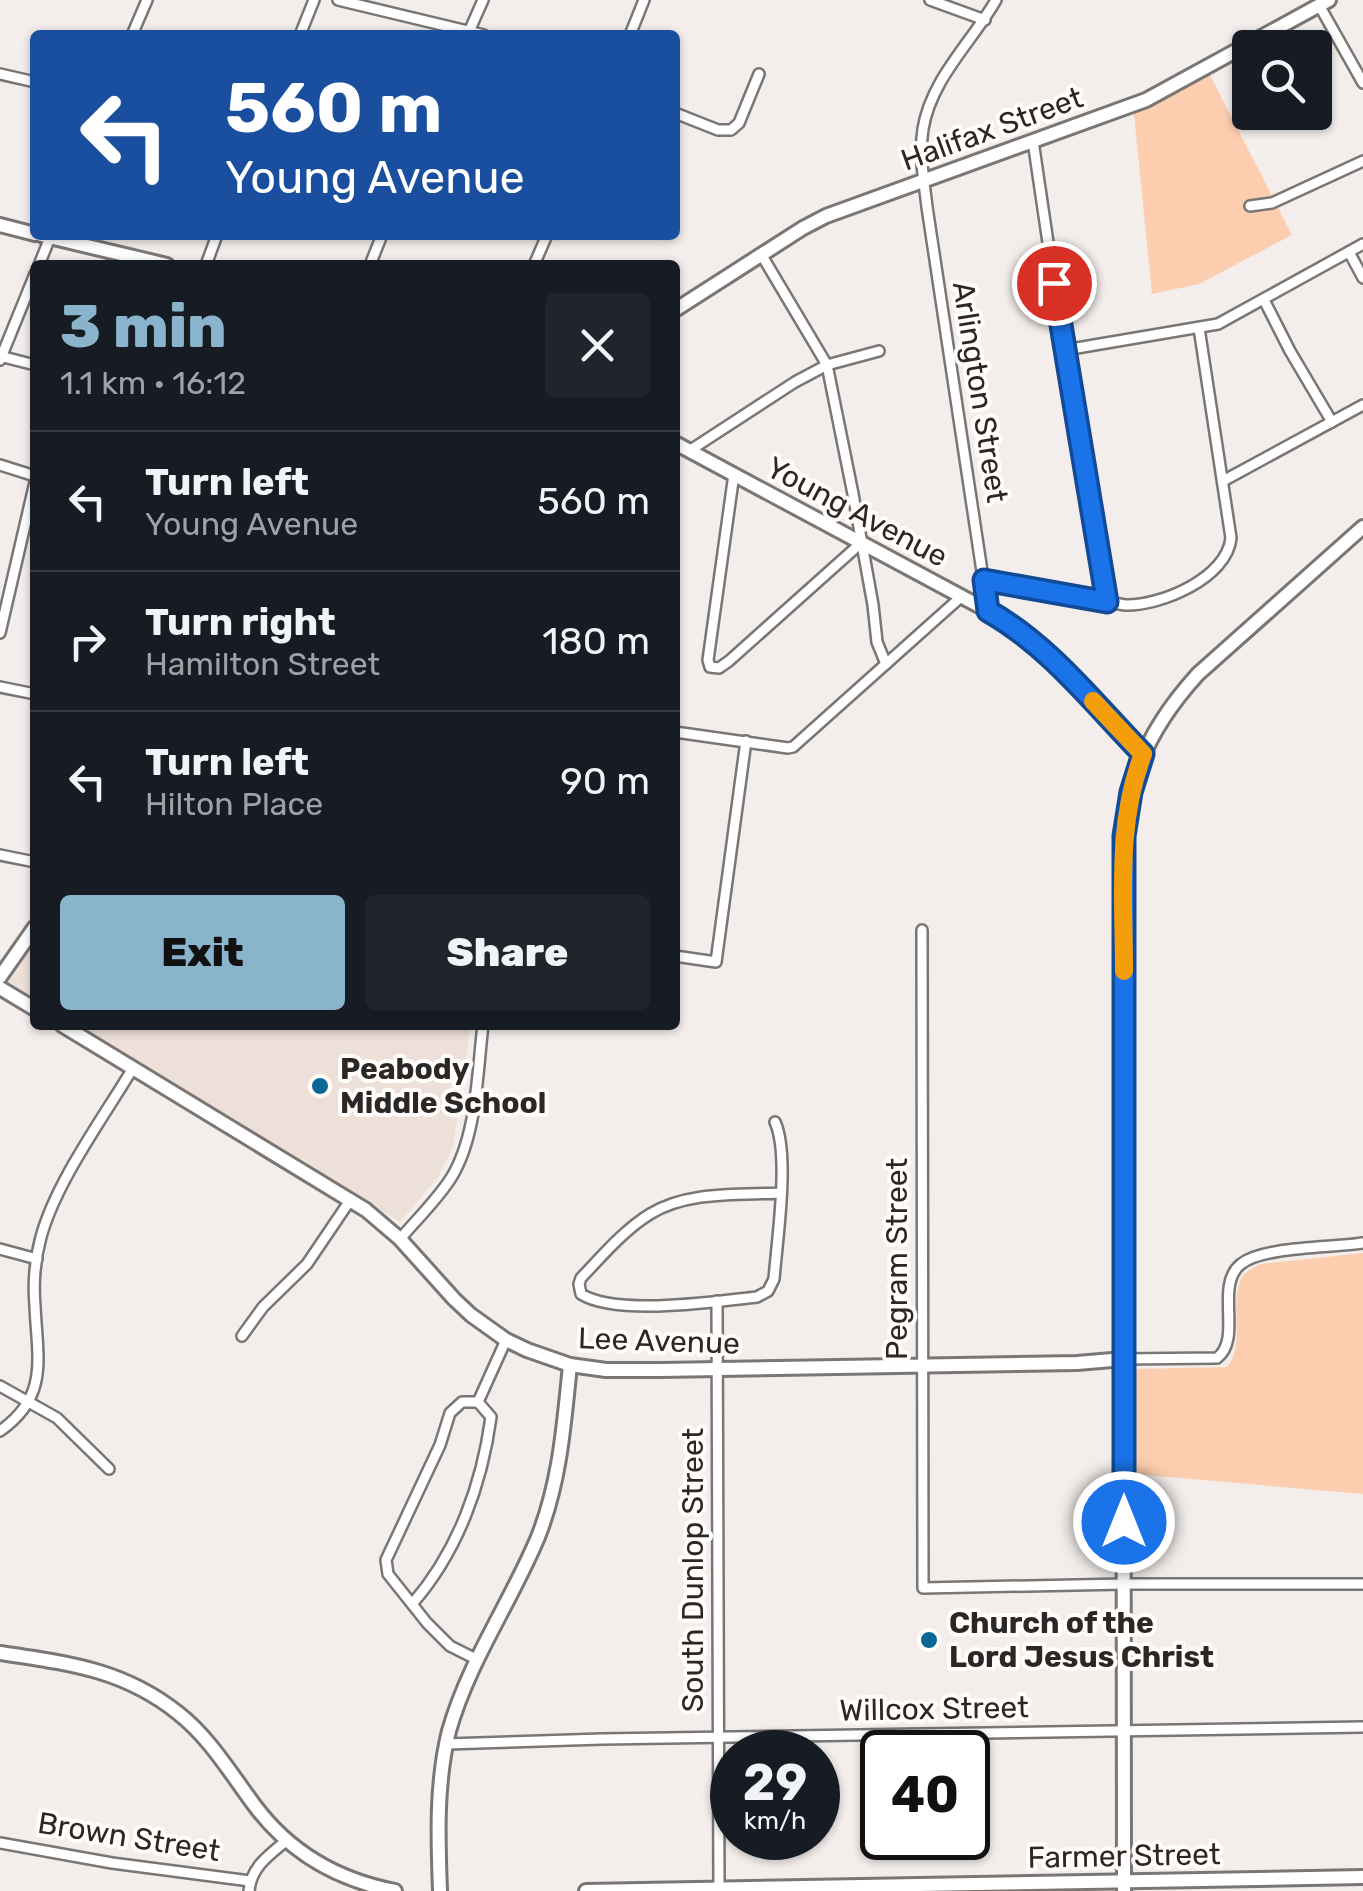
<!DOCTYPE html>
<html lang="en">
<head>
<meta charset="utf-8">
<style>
  :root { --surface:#171b24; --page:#20242c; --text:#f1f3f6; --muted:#9ea1a6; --line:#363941; --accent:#8ab4cb }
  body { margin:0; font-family:Rubik,sans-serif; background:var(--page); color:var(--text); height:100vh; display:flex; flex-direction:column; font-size:38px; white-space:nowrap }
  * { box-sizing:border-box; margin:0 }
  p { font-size:32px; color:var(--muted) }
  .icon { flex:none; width:55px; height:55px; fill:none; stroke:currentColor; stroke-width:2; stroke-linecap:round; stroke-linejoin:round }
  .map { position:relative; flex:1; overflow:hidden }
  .details { position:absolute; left:30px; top:260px; width:650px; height:770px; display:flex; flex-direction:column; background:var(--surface); border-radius:10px; box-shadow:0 2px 8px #0004 }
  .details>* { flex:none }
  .guide { position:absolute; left:30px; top:30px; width:650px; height:210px; border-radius:10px; box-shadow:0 2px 8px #0004; background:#1a4fa0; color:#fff; overflow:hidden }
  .tools { position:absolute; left:1232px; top:30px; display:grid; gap:20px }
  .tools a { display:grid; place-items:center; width:100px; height:100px; border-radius:10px; background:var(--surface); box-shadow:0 2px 8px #0004; font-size:50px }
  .speed { position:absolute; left:710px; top:1730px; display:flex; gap:20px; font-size:50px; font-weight:700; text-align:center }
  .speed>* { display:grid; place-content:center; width:130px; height:130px; border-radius:50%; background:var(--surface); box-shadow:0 2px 8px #0004; line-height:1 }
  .speed small { font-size:25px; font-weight:400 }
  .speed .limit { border:5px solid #111; border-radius:15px; background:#fff; color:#111 }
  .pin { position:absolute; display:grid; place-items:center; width:85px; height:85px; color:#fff; margin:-42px; border:5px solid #fff; border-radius:50%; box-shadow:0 2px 10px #0007 }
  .me { position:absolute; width:110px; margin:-55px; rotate:0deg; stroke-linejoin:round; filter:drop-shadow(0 0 8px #0008) }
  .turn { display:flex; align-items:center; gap:35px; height:210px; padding:0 30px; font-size:45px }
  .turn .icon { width:130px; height:130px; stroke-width:2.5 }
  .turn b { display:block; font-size:70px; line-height:85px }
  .round { display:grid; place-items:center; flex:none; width:105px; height:105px; border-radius:10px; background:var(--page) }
  .overview { display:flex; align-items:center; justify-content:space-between; height:170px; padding:0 30px }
  h1 { font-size:60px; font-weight:800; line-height:75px; color:var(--accent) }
  .cta { display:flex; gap:20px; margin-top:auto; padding:20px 30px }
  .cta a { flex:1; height:115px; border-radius:10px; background:var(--accent); color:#111; font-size:40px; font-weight:800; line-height:115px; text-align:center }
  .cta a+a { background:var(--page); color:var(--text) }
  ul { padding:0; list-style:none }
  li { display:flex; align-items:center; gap:30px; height:140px; padding:0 30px; border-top:2px solid var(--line) }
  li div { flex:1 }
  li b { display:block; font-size:38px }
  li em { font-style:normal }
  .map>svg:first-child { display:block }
  .built { fill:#ede0d8 }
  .green { fill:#fcceaf }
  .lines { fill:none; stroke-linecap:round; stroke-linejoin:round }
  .street-casing { stroke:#7a7673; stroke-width:14 }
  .secondary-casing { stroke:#7a7673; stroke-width:18 }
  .street { stroke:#fff; stroke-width:9 }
  .secondary { stroke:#fff; stroke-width:12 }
  .route-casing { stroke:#114b97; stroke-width:25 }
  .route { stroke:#1a73e8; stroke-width:18 }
  .slow { stroke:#f59e0b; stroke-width:18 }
  .poi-dot { fill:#0b6797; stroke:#fffcfa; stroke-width:4 }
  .labels { text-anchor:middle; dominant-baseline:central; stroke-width:8; stroke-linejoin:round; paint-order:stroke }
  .street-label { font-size:30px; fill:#2a2827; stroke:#fffcfa }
  .poi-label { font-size:30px; font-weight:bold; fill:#2a2827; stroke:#fffcfa; text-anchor:start }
</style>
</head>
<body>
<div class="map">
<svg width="1363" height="1891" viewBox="0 0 1363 1891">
  <rect width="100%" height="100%" fill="#f3eeeb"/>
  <g class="built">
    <path d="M35,941V1000L8,983Z"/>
    <path d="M77,1025H471L453,1147L438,1177L400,1222Z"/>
  </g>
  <g class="green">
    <path d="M1210,75L1292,235L1199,284L1152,294L1134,114Z"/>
    <path d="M1363,1253V1494L1145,1475L1132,1479V1369L1227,1367C1246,1344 1229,1306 1241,1279C1244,1272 1253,1268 1260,1264Z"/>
  </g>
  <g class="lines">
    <g class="street-casing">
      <g id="street">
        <path d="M338,0L484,35"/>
        <path d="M930,0L985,20"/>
        <path d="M1319,5L1363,83"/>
        <path d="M468,34L483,0"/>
        <path d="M132,35L147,0"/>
        <path d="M300,35L314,0"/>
        <path d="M630,35L644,0"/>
        <path d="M0,74L35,82"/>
        <path d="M675,113L718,130H731L739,123L759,74"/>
        <path d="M1033,141L1054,283L1107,602"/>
        <path d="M1250,206L1272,203L1363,161"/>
        <path d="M1349,252L1363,278"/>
        <path d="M761,254L827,365L853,494L873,605L877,642L886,664"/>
        <path d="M39,265L51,235"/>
        <path d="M206,265L217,235"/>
        <path d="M370,265L382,235"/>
        <path d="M534,265L547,235"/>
        <path d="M1264,300L1290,351L1332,422"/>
        <path d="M1065,350L1218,324L1363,244"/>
        <path d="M0,356L35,365"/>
        <path d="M0,360L35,274"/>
        <path d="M689,451L795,382L827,365L879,351"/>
        <path d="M0,465L35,476"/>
        <path d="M734,474L708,660L710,667L719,668L729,661L861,543"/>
        <path d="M1223,481L1363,405"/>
        <path d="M984,580L1125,605C1161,606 1227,578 1231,538L1199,328"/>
        <path d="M988,611L927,207C924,181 919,154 923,129C931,79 972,42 996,0"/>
        <path d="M0,633L35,482"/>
        <path d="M0,687L35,694"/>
        <path d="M675,732L788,748L793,747L962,596"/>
        <path d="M0,855L35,862"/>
        <path d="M922,930L923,1588L1124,1584H1363"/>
        <path d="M675,956L716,962L746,741"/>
        <path d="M775,1122C790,1155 777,1240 774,1279L768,1291L757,1297C714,1302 616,1316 581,1294L579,1284L581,1278C602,1256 624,1230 650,1214C687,1191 738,1195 780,1193"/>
        <path d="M400,1239C417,1219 437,1200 451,1178C477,1136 477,1074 483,1025"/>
        <path d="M0,1249L37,1259"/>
        <path d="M717,1301L719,1891"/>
        <path d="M242,1336L263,1307L307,1264L351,1199"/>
        <path d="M1124,1359L1217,1358C1243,1339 1214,1285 1241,1264C1264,1246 1333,1248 1363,1243"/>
        <path d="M0,1386L57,1418L109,1469"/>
        <path d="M0,1431C50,1396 37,1357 35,1306C33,1283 35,1259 41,1237C56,1182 103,1118 133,1068"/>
        <path d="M413,1603C458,1551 482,1484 491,1417L478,1402"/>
        <path d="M478,1660L450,1646L427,1623L388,1574L386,1560L440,1445L450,1413L462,1402H478L506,1340"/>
        <path d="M446,1744L602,1739L1363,1727"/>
        <path d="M0,1843L112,1863L250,1881"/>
        <path d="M249,1891C251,1867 269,1855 286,1841"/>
      </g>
    </g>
    <g class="secondary-casing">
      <g id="secondary">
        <path d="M0,225L35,234"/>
        <path d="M41,235L167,265"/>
        <path d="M675,310L803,228L826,216L1146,100L1329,0"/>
        <path d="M675,443L996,615L1052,659L1143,754"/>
        <path d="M0,977L35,927"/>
        <path d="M0,988L35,1009"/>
        <path d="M62,1025L366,1210L400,1239L454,1299L471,1315L506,1340L527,1350L570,1365L606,1370H660L1077,1363L1124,1359"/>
        <path d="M0,1653C67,1663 123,1669 178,1713C210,1738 231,1774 255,1806C291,1854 338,1880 395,1891"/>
        <path d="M440,1891C438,1838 436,1783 449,1731C468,1663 511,1602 538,1537C560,1482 564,1424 570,1365"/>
        <path d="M586,1891L1363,1877"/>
        <path d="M1124,1891L1123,879C1124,791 1138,740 1198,674L1363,527"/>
      </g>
    </g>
    <use href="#street" class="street"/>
    <use href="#secondary" class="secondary"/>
  </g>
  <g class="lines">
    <g class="route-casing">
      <path id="route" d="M1054,283L1107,602L984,580L988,611C1050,646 1094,704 1143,754L1131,792L1124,836V1522"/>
    </g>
    <use href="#route" class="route"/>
    <path class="slow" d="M1093,701L1143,754C1116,824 1124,898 1124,971"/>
  </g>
  <g class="poi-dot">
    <circle cx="320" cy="1086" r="10"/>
    <circle cx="929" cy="1640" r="10"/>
  </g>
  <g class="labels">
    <g class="street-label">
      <text transform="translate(992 129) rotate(-20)">Halifax Street</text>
      <text transform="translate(980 392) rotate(81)">Arlington Street</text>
      <text transform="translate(857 512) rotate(28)">Young Avenue</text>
      <text transform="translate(897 1259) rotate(-90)">Pegram Street</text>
      <text transform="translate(659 1341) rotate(2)">Lee Avenue</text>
      <text transform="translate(693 1570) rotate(-90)">South Dunlop Street</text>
      <text transform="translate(934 1709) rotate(-1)">Willcox Street</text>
      <text transform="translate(129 1837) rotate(9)">Brown Street</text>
      <text transform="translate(1124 1856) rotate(-1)">Farmer Street</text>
    </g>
    <g class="poi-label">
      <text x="340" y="1069">Peabody<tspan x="340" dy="34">Middle School</tspan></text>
      <text x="949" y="1623">Church of the<tspan x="949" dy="34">Lord Jesus Christ</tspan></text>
    </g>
  </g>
</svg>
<div class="tools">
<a><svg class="icon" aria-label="search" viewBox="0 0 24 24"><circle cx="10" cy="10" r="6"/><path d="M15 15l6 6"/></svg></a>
</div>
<div class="speed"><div>29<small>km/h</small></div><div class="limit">40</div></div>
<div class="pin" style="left:1054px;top:283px;background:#d93025"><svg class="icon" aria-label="arrive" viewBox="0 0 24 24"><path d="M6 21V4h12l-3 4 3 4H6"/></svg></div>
<svg class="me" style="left:1124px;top:1522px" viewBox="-20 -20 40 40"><circle r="17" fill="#1a73e8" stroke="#fff" stroke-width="3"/><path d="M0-11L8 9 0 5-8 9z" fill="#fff"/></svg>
<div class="guide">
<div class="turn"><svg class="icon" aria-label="left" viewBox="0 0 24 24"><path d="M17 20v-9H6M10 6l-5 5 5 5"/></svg><div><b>560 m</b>Young Avenue</div></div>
</div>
<section class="details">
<div class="overview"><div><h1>3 min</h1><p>1.1 km · 16:12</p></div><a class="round"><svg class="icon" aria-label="close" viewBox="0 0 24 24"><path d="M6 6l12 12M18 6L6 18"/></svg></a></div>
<ul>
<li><svg class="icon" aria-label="left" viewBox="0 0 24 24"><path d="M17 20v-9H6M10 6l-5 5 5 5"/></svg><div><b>Turn left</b><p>Young Avenue</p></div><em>560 m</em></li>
<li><svg class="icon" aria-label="right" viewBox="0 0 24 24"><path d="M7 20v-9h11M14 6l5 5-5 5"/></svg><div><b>Turn right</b><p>Hamilton Street</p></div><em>180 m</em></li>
<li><svg class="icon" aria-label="left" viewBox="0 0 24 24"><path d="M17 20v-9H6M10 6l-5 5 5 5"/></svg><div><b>Turn left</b><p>Hilton Place</p></div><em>90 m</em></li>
</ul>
<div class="cta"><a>Exit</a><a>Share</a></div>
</section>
</div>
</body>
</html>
